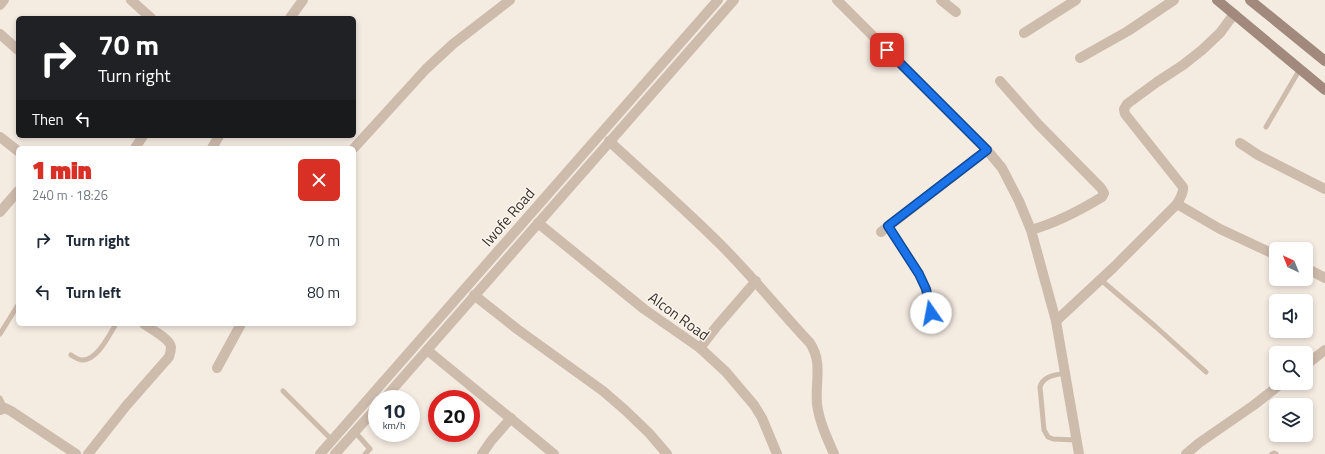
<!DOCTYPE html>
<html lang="en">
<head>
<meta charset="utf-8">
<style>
  :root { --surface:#fff; --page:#f6f6f7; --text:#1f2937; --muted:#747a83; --accent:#d93025 }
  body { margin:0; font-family:"Titillium Web",sans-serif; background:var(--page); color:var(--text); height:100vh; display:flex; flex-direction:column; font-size:15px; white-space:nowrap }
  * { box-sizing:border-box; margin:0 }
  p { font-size:13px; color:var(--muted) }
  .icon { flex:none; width:22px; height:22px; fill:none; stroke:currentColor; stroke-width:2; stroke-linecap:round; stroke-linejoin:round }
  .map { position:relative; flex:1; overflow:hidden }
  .sheet { position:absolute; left:16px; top:146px; width:340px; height:180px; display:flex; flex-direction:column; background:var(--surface); border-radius:6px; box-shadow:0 2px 6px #0003 }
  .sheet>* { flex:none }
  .banner { position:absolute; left:16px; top:16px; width:340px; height:122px; border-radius:6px; box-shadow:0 2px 6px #0003; background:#202124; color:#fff; overflow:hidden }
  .needle { width:26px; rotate:317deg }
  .fabs { position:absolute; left:1269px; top:242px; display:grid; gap:8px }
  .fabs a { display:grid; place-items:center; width:44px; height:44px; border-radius:6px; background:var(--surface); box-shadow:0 2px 6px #0003; font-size:20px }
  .speed { position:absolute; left:368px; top:390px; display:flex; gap:8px; font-size:20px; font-weight:700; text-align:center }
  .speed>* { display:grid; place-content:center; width:52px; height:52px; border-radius:50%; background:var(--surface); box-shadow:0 2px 6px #0003; line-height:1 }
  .speed small { font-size:10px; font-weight:400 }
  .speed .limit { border:6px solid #d22; background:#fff; color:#111 }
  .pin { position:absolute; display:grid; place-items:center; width:34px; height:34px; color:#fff; margin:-17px; border-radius:8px; box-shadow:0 2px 6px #0006 }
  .me { position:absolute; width:44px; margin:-22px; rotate:348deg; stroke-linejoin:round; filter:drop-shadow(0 0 3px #0008) }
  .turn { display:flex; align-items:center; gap:14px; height:84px; padding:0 16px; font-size:18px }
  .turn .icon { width:52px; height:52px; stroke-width:2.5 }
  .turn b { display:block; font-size:28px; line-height:34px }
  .then { display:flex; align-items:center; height:38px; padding:0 16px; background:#0003; gap:8px; font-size:15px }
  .round { display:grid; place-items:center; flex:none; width:42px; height:42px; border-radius:6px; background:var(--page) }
  .head { display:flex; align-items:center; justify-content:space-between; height:68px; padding:0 16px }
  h1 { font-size:24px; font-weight:800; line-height:30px; color:var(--accent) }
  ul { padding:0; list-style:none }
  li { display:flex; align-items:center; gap:12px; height:52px; padding:0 16px }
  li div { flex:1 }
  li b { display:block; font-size:15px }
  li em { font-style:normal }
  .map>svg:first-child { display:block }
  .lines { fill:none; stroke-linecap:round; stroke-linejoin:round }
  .service { stroke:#cdbbac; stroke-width:5 }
  .minor { stroke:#cdbbac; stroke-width:10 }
  .tertiary { stroke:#cdbbac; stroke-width:10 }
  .secondary { stroke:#a18a7d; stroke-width:10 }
  .route-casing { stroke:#114b97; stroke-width:10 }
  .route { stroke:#1a73e8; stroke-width:7 }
  .labels { text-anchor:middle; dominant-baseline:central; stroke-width:3; stroke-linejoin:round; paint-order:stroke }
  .street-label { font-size:15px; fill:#3b302b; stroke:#fbf5ee }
</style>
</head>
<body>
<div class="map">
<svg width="1325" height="454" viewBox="0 0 1325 454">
  <rect width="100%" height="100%" fill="#f4ebe1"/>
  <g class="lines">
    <g class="service">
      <path d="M1266,127L1300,69"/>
      <path d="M888,226L919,274L926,289L931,313"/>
      <path d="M1101,280L1156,327L1206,372"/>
      <path d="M0,334L18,305"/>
      <path d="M71,355C74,357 79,360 82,360C97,361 109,335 116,324"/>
      <path d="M1065,373C1055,375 1043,376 1040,387L1044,430L1048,437L1053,439L1076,440"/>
      <path d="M283,391L332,440"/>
      <path d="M0,398L5,408"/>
      <path d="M355,432L370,449L365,454"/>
      <path d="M1272,454L1274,453L1276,454"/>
    </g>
    <g class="minor">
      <path d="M131,0L151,18"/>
      <path d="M837,0L987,150L1002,168L1019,201L1031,230L1056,321L1079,454"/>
      <path d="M941,0L956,12"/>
      <path d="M0,5L4,0"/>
      <path d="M290,18L303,0"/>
      <path d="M1024,33L1076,0"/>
      <path d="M0,34L18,50"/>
      <path d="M1080,58L1128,31L1174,0"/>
      <path d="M1000,81L1038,124L1101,188L1104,193L1102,197C1079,211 1056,223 1031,230"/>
      <path d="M0,137L18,151"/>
      <path d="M609,141C647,176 685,209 721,245C753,277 780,311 810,343C823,363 815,381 817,404C819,421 827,438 834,454"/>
      <path d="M1240,143L1258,155L1325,189"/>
      <path d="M135,148L143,136"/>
      <path d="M212,148L219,136"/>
      <path d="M354,148L426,69L453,44L510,0"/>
      <path d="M1177,204L1220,229L1276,255"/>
      <path d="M0,212L18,191"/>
      <path d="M538,223L644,309L700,348L726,372L754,405L762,418L777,454"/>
      <path d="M881,232L987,150"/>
      <path d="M1306,268L1325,278"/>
      <path d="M474,295L517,329L603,391L625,410L649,433L667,454"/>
      <path d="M1056,321L1114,267L1177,204C1180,198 1184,193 1183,187L1125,114L1124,109L1127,104L1157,82L1183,65L1202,50L1220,33L1234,14"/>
      <path d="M700,348L717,326L756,281"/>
      <path d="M427,350L554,454"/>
      <path d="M1306,365L1325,350"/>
      <path d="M217,368L241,324"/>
      <path d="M0,410L5,408L11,411L76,454"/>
      <path d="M88,454L126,406L169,357C170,354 171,350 171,347C170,339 151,329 144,324"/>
      <path d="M482,454L491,441L511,418"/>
      <path d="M1186,454L1199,443L1254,405L1282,383"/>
    </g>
    <g class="tertiary">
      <path d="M384,399L734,0"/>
      <path d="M320,454L718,0"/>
      <path d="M335,454L377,407"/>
    </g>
    <g class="secondary">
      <path d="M1217,0L1325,90"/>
      <path d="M1250,0L1325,61"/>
    </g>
  </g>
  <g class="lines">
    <g class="route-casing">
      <path id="route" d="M887,50L987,150L888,226L919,274L926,289L931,313"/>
    </g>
    <use href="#route" class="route"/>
  </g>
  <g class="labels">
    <g class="street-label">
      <text transform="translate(508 217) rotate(-49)">Iwofe Road</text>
      <text transform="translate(679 316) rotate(36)">Alcon Road</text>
    </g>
  </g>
</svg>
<div class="fabs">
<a><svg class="needle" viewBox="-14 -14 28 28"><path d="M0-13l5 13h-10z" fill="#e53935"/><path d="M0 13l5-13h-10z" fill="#747a83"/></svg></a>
<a><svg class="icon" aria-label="sound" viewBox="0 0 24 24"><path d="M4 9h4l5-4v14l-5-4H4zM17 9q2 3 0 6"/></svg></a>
<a><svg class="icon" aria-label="search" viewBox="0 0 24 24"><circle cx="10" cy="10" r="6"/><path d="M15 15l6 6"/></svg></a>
<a><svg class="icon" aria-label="layers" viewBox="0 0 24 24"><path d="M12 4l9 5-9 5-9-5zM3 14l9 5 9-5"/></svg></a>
</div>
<div class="speed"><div>10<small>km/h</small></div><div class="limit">20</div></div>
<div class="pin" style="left:887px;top:50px;background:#d93025"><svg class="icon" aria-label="arrive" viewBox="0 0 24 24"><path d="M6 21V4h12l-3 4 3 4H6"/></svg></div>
<svg class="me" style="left:931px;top:313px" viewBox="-20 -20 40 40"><circle r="19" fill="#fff"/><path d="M0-13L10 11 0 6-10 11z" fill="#1a73e8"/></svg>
<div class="banner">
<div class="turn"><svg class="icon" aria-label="right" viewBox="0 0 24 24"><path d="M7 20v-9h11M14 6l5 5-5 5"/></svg><div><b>70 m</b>Turn right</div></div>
<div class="then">Then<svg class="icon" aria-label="left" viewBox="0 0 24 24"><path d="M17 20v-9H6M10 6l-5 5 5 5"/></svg></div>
</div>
<section class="sheet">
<div class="head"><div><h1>1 min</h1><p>240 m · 18:26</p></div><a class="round" style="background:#d93025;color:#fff"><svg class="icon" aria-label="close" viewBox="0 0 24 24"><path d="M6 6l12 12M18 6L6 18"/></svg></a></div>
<ul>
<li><svg class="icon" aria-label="right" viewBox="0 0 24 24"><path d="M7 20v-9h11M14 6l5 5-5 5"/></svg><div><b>Turn right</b></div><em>70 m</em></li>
<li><svg class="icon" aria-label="left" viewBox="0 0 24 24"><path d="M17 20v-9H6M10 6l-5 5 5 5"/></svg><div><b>Turn left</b></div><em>80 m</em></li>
</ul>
</section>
</div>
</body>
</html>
